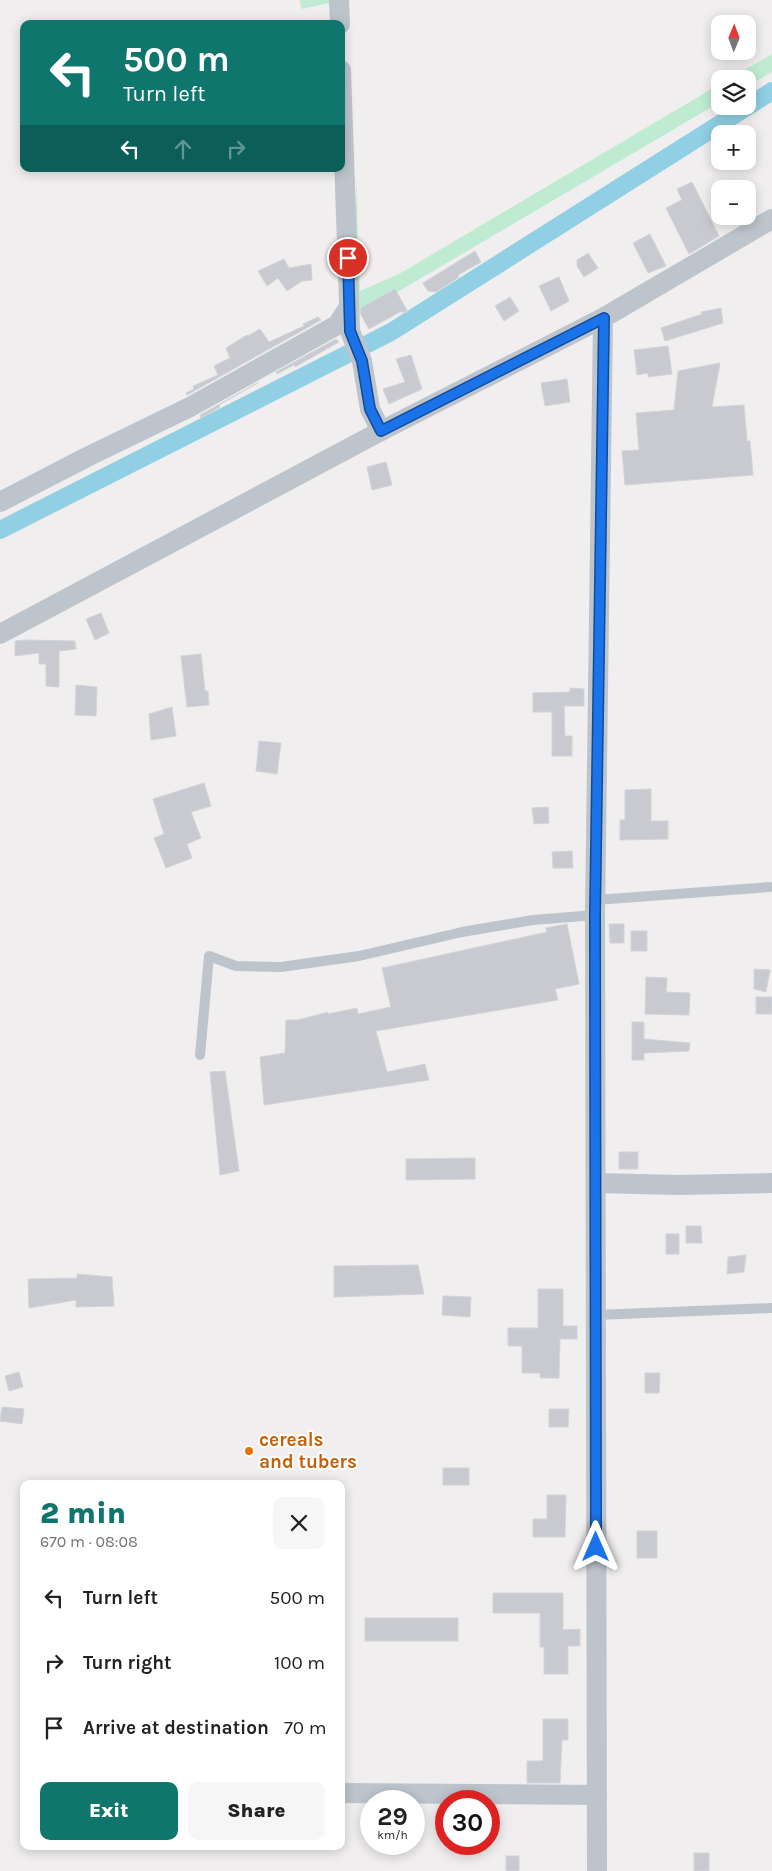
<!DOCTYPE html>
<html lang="en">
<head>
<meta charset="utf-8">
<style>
  :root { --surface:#fff; --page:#f6f6f6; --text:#222; --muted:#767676; --accent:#0f766e }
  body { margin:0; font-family:Karla,sans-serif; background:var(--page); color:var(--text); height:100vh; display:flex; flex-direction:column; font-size:19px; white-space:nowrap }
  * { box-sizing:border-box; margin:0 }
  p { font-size:16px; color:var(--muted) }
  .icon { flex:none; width:28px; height:28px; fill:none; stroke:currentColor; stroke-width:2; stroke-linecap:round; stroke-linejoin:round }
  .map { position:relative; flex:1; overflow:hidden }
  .sheet { position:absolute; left:20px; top:1480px; width:325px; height:370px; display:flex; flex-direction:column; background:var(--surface); border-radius:10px; box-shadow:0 2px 12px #0003 }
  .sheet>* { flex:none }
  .guide { position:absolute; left:20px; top:20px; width:325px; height:152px; border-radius:10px; box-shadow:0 2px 12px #0003; background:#0f766e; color:#fff; overflow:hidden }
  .needle { width:32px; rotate:1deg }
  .buttons { position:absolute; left:711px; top:15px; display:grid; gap:10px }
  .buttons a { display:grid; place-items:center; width:45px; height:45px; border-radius:10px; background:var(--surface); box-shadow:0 2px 12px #0003; font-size:25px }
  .speed { position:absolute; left:360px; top:1790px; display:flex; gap:10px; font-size:25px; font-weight:700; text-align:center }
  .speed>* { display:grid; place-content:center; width:65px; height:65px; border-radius:50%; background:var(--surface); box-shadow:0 2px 12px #0003; line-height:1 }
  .speed small { font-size:12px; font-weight:400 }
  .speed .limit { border:8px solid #d22; background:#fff; color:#111 }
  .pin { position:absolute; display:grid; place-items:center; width:42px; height:42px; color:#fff; margin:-21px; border:2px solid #fff; border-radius:50%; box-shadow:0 1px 5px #0007 }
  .me { position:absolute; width:55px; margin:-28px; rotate:0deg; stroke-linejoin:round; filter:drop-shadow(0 0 4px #0008) }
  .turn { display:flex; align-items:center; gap:18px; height:105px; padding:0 20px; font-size:22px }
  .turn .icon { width:65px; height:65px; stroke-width:2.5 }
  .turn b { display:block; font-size:35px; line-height:42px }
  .lanes { display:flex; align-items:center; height:48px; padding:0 20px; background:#0003; justify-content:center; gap:25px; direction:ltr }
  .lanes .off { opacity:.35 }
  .round { display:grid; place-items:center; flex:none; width:52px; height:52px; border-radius:10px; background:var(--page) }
  .summary { display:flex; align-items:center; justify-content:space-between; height:85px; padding:0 20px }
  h1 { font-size:30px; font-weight:800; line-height:38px; color:var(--accent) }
  .action { display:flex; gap:10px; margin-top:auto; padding:10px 20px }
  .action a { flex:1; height:58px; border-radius:10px; background:var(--accent); color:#fff; font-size:20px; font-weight:800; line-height:58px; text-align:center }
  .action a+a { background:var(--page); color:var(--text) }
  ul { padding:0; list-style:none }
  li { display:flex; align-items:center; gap:15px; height:65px; padding:0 20px }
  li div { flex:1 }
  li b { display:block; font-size:19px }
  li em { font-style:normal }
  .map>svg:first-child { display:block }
  .green { fill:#bfebd2 }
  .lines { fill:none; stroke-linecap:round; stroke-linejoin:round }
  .canal { stroke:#90cfe4; stroke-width:18 }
  .building { fill:#c8cad0; stroke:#d2d4d9 }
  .service { stroke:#bdc4cc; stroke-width:10 }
  .minor { stroke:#bdc4cc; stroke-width:20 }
  .route-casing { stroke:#114b97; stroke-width:12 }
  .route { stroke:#1a73e8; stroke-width:9 }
  .food-dot { fill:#e8710a; stroke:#fff; stroke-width:2 }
  .labels { text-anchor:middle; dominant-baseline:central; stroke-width:4; stroke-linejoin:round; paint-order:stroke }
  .food-label { font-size:19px; font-weight:bold; fill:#c56008; stroke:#fff; text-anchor:start }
</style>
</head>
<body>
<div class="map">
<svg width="772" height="1871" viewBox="0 0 772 1871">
  <rect width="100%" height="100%" fill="#f0eeee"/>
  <g class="green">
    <path d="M300,0H329V3L301,9Z"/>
    <path d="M772,54V72L748,86V79H729Z"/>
    <path d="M720,84V102L355,317L356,175L360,291L399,274Z"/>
  </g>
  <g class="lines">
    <path class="canal" d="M0,530L391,332L772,91"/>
  </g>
  <g class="building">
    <path d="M692,182L719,236L689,254L666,208L682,200L677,189Z"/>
    <path d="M650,234L666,266L648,273L633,243Z"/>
    <path d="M475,251L481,262L458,275L459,277L436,292L428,291L423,283Z"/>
    <path d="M588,253L598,268L584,277L577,266V260Z"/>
    <path d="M284,259L289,268L311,264L312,280L302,281L287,291L278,278L267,286L258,271Z"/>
    <path d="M559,277L569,301L551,311L539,286Z"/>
    <path d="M395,289L408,312H400L369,329L361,315V308Z"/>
    <path d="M510,297L519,311L504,321L495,306Z"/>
    <path d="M721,308L723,323L665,341L661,328L702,314L701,312Z"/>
    <path d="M318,317L321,320L187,395L186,393L194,389L193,386L218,375L214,366L230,358L226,348L247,335L248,336L260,329L269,342L304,326L303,324Z"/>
    <path d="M336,339L339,342L295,367L294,365L277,374L276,372Z"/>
    <path d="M668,346L672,374L648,377V373L637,375L634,350Z"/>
    <path d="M411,355L422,389L389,404L383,389L405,382L396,359Z"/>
    <path d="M720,363L712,407L744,405L747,441H750L753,475L625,485L622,451L639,450L636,413L674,410L678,371Z"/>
    <path d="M567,379L570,402L545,406L541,383Z"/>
    <path d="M259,382L219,405L220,407L201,418L200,415Z"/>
    <path d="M386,462L392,485L372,490L367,467Z"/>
    <path d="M101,613L109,633L95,640L86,619Z"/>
    <path d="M26,640L75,641L76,649L59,651V687L46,686V664H39V653L15,656V641Z"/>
    <path d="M201,654L205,691H208L209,705L187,707L181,656Z"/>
    <path d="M76,685L97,687L96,716L75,715Z"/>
    <path d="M570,688L584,689V706H564L565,736H572V756H552V712H533V693L570,692Z"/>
    <path d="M172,707L176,736L151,740L149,714Z"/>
    <path d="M259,741L281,743L277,774L256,771Z"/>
    <path d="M204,783L211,806L191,812L201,838L187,844L192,858L166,868L154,838L164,834L153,799Z"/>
    <path d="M651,789V821H668V839L620,840V820H625V790Z"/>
    <path d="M548,807L549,823L534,824L532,808Z"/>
    <path d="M572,851L573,868H553L552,852Z"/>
    <path d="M567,924L579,984L555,989L558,1000L376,1031L387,1072L425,1064L429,1080L264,1105L260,1057L285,1053L286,1020H298L328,1012V1014L357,1008L358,1014L391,1007L382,968L547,932L546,928Z"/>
    <path d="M609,924H624V943H610Z"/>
    <rect x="631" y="931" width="16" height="20"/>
    <path d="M754,969L770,970L766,992L754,989Z"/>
    <path d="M646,977L667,978L666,992L690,993L689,1015L645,1014Z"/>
    <rect x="756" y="997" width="16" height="17"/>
    <path d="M632,1022H644V1039L690,1043L689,1051L644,1053V1060H632Z"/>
    <path d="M225,1071L239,1171L220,1175L210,1072Z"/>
    <rect x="619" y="1152" width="19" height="17"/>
    <path d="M475,1158V1179L406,1180V1159Z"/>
    <path d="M686,1226H701L702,1243H686Z"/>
    <rect x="666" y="1234" width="13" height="20"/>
    <path d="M746,1255L744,1272L727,1274L728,1257Z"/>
    <path d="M418,1265L424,1294L334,1297V1266Z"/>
    <path d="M77,1274L112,1277L114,1306L76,1307V1300L29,1308L28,1279L77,1278Z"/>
    <path d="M538,1289H563V1326H577V1339H560L559,1378H540V1373H522V1346H508V1328H538Z"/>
    <path d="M443,1296L471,1297L470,1317L442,1315Z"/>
    <path d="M19,1372L23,1387L9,1391L5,1376Z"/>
    <path d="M645,1373H660L659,1393H645Z"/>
    <path d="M2,1407L24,1409L22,1424L0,1421Z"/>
    <path d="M549,1409H569L568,1427H549Z"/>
    <rect x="443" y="1468" width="26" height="17"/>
    <path d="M547,1495H566L565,1537H533V1519H547Z"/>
    <rect x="637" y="1531" width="20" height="27"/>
    <path d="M493,1593H563V1630L580,1629V1646H568V1674H544V1647H540V1613H493Z"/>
    <rect x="365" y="1618" width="93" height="23"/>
    <path d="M543,1719H568V1740H562L560,1783H527V1761H543Z"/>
    <rect x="694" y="1853" width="15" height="18"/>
    <rect x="506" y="1856" width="13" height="15"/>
  </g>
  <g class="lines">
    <g class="service">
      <path d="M596,900L770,887"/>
      <path d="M200,1055L209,956L236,966L281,967L359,956L462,932L533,920L595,915"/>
      <path d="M596,1315L772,1308"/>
    </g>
    <g class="minor">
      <path d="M339,0L340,24"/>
      <path d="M341,70L350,331L362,361L370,409L381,431"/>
      <path d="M0,502L85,458L190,407L337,325L349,307"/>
      <path d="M0,634L381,431L603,318L772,219"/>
      <path d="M596,1183L679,1185L772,1183"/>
      <path d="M341,1793L597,1795"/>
      <path d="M597,1871L595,915L603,318"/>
    </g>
  </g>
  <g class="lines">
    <g class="route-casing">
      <path id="route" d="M348,258L350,331L362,361L370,409L381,431L604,318L595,915L596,1547"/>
    </g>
    <use href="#route" class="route"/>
  </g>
  <circle class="food-dot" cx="249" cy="1451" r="5"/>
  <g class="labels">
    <g class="food-label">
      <text x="259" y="1440">cereals<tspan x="259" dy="22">and tubers</tspan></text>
    </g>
  </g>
</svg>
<div class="buttons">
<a><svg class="needle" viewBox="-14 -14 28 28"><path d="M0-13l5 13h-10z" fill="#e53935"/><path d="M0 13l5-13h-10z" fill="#767676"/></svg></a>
<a><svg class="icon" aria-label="layers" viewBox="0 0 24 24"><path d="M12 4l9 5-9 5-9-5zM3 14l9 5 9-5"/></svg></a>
<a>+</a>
<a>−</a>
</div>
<div class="speed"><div>29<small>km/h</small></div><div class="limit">30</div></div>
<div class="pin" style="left:348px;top:258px;background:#d93025"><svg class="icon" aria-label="arrive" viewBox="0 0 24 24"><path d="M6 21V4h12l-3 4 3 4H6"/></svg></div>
<svg class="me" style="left:596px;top:1547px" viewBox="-20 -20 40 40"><path d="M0-17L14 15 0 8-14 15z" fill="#1a73e8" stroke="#fff" stroke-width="4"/></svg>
<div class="guide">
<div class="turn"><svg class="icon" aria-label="left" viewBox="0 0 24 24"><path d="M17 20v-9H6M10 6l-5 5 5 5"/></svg><div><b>500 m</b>Turn left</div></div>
<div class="lanes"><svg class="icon" aria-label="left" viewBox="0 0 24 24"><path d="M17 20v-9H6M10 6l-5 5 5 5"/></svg><svg class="icon off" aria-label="ahead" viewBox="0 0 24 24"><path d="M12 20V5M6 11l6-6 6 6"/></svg><svg class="icon off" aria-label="right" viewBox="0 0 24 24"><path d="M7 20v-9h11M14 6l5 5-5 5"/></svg></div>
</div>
<section class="sheet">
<div class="summary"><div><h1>2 min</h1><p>670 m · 08:08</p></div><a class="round"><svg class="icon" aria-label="close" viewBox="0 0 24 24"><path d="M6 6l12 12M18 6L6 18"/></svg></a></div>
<ul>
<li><svg class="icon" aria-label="left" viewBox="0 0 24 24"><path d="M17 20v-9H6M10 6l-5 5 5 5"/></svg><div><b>Turn left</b></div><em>500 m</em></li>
<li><svg class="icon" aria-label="right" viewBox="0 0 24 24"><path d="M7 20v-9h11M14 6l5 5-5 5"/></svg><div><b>Turn right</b></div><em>100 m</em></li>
<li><svg class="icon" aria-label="arrive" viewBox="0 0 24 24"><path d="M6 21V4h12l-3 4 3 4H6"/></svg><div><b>Arrive at destination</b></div><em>70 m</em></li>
</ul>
<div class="action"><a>Exit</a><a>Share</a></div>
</section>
</div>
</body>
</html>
